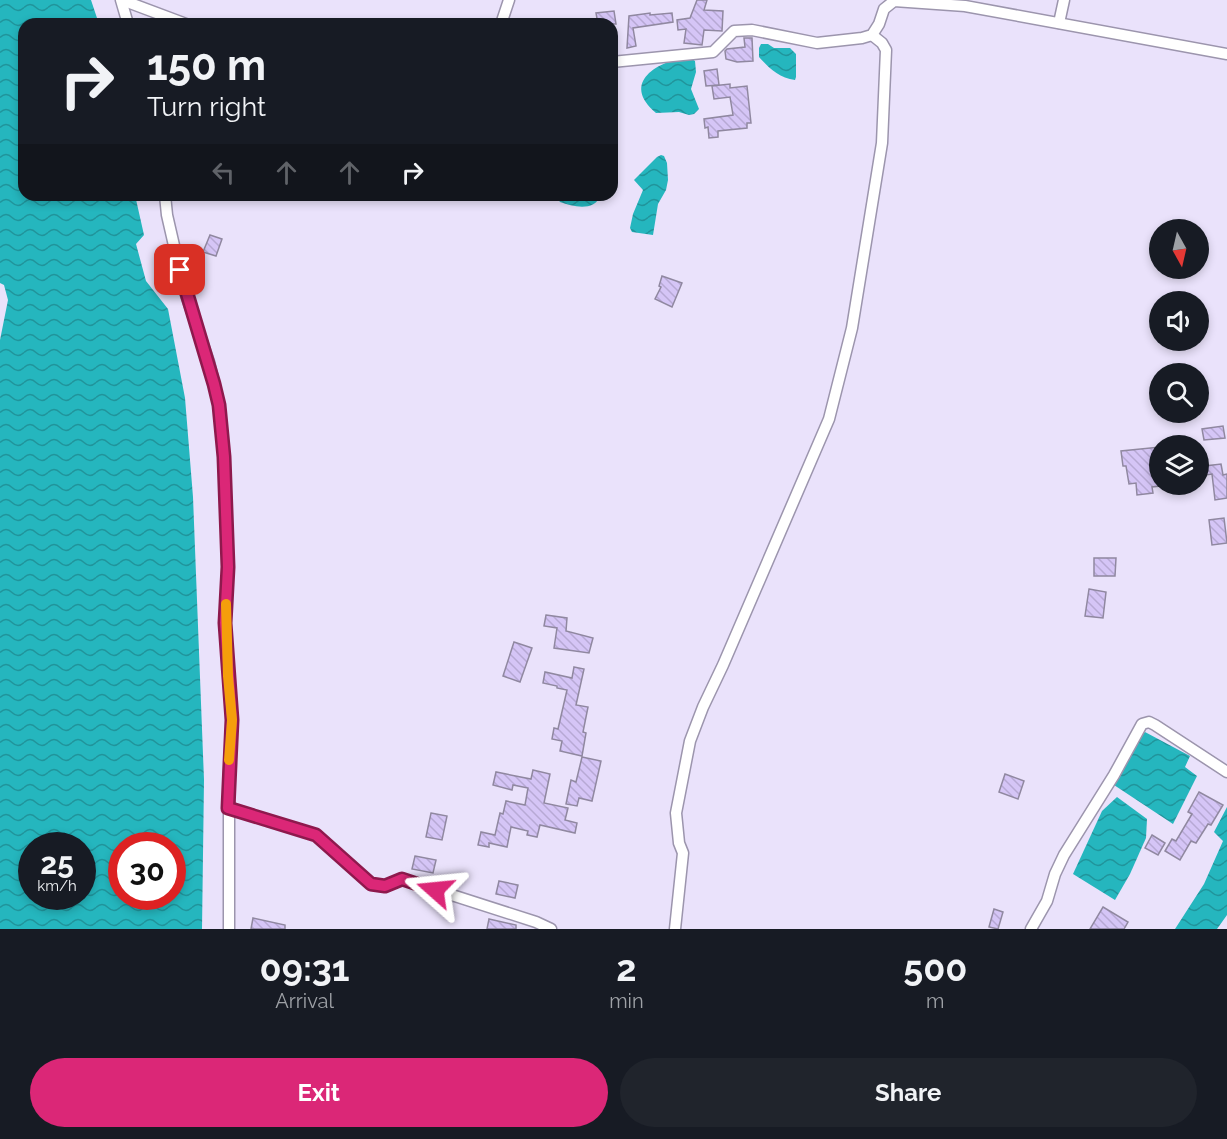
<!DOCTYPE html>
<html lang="en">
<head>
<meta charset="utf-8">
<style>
  :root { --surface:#171b24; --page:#20242c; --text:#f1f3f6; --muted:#9ea1a6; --accent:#db2777 }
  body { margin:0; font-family:Raleway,sans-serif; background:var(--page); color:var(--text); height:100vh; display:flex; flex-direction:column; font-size:22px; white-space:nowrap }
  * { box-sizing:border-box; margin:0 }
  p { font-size:20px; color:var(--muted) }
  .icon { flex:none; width:33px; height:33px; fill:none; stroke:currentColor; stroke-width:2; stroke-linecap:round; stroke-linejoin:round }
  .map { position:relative; height:929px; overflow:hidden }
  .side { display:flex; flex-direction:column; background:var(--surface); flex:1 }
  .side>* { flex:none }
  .hud { position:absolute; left:18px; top:18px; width:600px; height:183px; border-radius:18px; box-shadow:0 3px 9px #0003; background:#171b24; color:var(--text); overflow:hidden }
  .needle { width:39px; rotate:172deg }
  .tools { position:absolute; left:1149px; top:219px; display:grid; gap:12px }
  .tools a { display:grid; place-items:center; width:60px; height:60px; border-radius:50%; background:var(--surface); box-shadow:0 3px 9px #0003; font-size:30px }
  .speed { position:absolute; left:18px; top:832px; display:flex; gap:12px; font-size:30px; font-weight:700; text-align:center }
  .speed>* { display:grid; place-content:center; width:78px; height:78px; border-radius:50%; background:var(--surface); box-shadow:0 3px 9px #0003; line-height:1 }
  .speed small { font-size:15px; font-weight:400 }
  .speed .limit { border:9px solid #d22; background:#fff; color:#111 }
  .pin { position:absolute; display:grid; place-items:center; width:51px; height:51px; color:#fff; margin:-26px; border-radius:12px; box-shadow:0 3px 9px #0006 }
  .me { position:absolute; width:66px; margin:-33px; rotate:288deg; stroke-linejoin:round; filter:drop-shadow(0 0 4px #0008) }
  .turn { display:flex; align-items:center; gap:21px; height:126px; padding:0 30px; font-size:27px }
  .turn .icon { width:78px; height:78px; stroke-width:2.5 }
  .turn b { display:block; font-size:42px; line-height:51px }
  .lanes { display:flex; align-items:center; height:57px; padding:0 30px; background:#0003; justify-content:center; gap:30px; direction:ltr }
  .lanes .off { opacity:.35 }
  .eta { display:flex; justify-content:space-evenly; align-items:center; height:102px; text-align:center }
  .eta b { font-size:36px; font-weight:700; line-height:42px }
  .button { display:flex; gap:12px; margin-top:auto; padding:12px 30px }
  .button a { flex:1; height:69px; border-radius:36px; background:var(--accent); color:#fff; font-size:24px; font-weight:700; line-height:69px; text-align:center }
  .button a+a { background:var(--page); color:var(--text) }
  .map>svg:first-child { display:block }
  .water { fill:url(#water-waves); fill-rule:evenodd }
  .building { fill:url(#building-back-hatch); stroke:#9088a0; stroke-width:1.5 }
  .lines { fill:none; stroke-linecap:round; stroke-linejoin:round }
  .street-casing { stroke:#9c95ad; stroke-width:13 }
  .street { stroke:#fff; stroke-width:10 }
  .route-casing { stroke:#8e194d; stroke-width:15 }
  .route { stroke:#db2777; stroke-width:10 }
  .slow { stroke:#f59e0b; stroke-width:10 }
</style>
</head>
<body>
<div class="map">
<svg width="1227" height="929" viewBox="0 0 1227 929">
  <defs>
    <pattern id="water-waves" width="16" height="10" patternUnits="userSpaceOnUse" patternTransform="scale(1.5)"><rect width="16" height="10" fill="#25b6be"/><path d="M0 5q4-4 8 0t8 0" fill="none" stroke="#20949b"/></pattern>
    <pattern id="building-back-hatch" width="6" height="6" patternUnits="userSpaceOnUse" patternTransform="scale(1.5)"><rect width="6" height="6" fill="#d5c5f6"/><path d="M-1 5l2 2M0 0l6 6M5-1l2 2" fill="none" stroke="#b7a9d4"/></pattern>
  </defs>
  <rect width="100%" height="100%" fill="#eae2fb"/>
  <g class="water">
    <path d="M0,0H91L99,24H24V195H135L144,235L136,244L146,281L168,309L185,398L193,497L204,780L202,929H0V340L8,300L4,285L0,283ZM32,846H82V897H32ZM122,846H172V897H122Z"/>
    <path d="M761,44H768L774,48H790L796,54V77L795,80C779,78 769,68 759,57V48Z"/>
    <path d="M689,57L695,61L696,72L691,89L699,109L694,114L689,115L679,112L656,113C620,82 658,61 689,57Z"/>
    <path d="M661,155L664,156L667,163L668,180L666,190L658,204L653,235L632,232L630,228L633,214L643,190L634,180L657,157Z"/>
    <path d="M555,195H601C594,212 574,207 560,202Z"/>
    <path d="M1145,732L1190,756L1185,767L1197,776L1173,824L1114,785L1140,737Z"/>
    <path d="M1117,797L1147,819L1146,838L1130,874L1115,900L1073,874L1102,811Z"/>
    <path d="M1227,807V915L1217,929H1175L1204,884L1223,841L1214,832Z"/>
  </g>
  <g class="building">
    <path d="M697,0H707L704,10L723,11L722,31L704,30L702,45L684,43L686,29L678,30L677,20L690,18Z"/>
    <path d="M614,11L616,24H598L596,13Z"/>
    <path d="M650,13V15L672,13L673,22L633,28L636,46L627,48L629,16Z"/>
    <path d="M744,38H752L753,61L737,62L726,59L725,51L727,49L745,47Z"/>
    <path d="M717,69L719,85L706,86L704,71Z"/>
    <path d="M730,84V88L747,86L751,123H747V128L718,131V137L709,138L708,127L705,128L704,119L733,115L730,97L714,99L712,86Z"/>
    <path d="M210,235L222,239L216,256L203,252Z"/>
    <path d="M662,276L682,283L672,307L655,299L661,287L659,286Z"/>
    <path d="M1223,426L1225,438L1204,440L1202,429Z"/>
    <path d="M1160,447V486L1152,487L1153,493L1137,495L1136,483L1129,484L1126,466H1123L1121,451Z"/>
    <path d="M1221,464L1223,475L1227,474V498L1215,500L1212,474L1206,475L1205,466Z"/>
    <path d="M1224,518L1227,543L1212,545L1209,520Z"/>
    <path d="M1094,558H1116L1115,576H1094Z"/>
    <path d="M1089,589L1106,592L1103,618L1085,616Z"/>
    <path d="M546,615L567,618L566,631L593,638L589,653L554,648L557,628L544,626Z"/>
    <path d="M514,642L532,648L520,682L503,676Z"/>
    <path d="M574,667L584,669L576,705L588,707L583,732L586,733L582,756L560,751L562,741L552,739L554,728L558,729L567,690L557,688V686L543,683L545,672L572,678Z"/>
    <path d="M582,757L601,761L592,801L579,798L577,806L566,804L571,780L576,782Z"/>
    <path d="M533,770L550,774L544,803L568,808L565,820L577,823L575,833L540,825L537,837L527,835L528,831L511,827L507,847L489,843V847L478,845L481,832L495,835L500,813L503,814L506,801L525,805L528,788L513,785L512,790L493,785L496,772L531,779Z"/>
    <path d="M1005,774L1024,781L1018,799L999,792Z"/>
    <path d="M1199,792L1223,805L1211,825L1208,824L1196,843L1191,841L1180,860L1165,851L1172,839L1176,841L1192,814L1188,812Z"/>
    <path d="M431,813L447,816L442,840L426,837Z"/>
    <path d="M1152,835L1165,843L1158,855L1145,848Z"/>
    <path d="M415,856L436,860L433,873L412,869Z"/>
    <path d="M499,881L518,885L515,898L496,894Z"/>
    <path d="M1103,907L1128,922L1124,929H1090Z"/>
    <path d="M994,909L1003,912L998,929L989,927Z"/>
    <path d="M253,918L285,925V929H251Z"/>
    <path d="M489,919L516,925V929H487Z"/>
  </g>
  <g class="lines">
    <g class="street-casing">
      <g id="street">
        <path d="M121,0L128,24"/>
        <path d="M122,0L186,24"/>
        <path d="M1059,23L1064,0"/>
        <path d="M501,24L509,0"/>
        <path d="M612,62L713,52L734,31L752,30L817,43L862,38L872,35L879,24L884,9L894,1L965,6L1227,54"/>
        <path d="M165,195L167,215L184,289L209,362L219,405L224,457L228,567L225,623L232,720L229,774V929"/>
        <path d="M228,808L316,835L371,884L385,886L402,879L536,922L551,929"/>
        <path d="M675,929L683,853L679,843L676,813L690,741L703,707L723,665L829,419L852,328L882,143L886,50L882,43L872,35"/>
        <path d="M1031,929L1047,901L1055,874L1064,855L1114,775L1142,724L1149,722L1155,725L1227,772"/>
      </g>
    </g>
    <use href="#street" class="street"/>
  </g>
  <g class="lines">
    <g class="route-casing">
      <path id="route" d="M180,270L214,384L219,405L224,457L228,567L225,623L232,720L228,808L316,835L371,884L385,886L402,879L435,890"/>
    </g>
    <use href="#route" class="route"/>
    <path class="slow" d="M226,604L228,676L232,720L229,760"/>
  </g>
</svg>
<div class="tools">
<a><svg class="needle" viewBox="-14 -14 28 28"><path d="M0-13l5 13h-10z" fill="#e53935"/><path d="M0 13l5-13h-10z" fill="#9ea1a6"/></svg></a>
<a><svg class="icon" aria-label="sound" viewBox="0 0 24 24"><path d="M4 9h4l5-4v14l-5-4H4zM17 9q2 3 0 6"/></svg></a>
<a><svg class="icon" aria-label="search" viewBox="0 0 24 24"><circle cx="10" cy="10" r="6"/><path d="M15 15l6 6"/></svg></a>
<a><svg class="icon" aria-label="layers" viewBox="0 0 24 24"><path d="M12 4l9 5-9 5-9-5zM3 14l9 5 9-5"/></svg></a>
</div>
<div class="speed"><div>25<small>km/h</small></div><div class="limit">30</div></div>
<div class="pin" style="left:180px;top:270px;background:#d93025"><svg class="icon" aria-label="arrive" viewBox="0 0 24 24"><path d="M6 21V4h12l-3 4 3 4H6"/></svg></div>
<svg class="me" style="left:435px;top:890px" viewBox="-20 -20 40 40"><path d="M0-17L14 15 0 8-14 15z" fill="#db2777" stroke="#fff" stroke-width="4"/></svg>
<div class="hud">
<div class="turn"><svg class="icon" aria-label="right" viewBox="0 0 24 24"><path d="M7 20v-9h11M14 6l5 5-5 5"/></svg><div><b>150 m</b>Turn right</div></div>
<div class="lanes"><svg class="icon off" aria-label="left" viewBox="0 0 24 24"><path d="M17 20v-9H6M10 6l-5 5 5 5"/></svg><svg class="icon off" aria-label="ahead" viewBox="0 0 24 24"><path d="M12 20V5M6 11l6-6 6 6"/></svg><svg class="icon off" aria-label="ahead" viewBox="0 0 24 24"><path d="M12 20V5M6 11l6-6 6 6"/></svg><svg class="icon" aria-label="right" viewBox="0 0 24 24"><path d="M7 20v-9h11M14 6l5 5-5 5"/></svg></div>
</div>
</div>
<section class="side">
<div class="eta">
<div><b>09:31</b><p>Arrival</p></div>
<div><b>2</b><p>min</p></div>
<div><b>500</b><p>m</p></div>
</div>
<div class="button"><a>Exit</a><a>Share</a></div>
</section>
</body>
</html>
